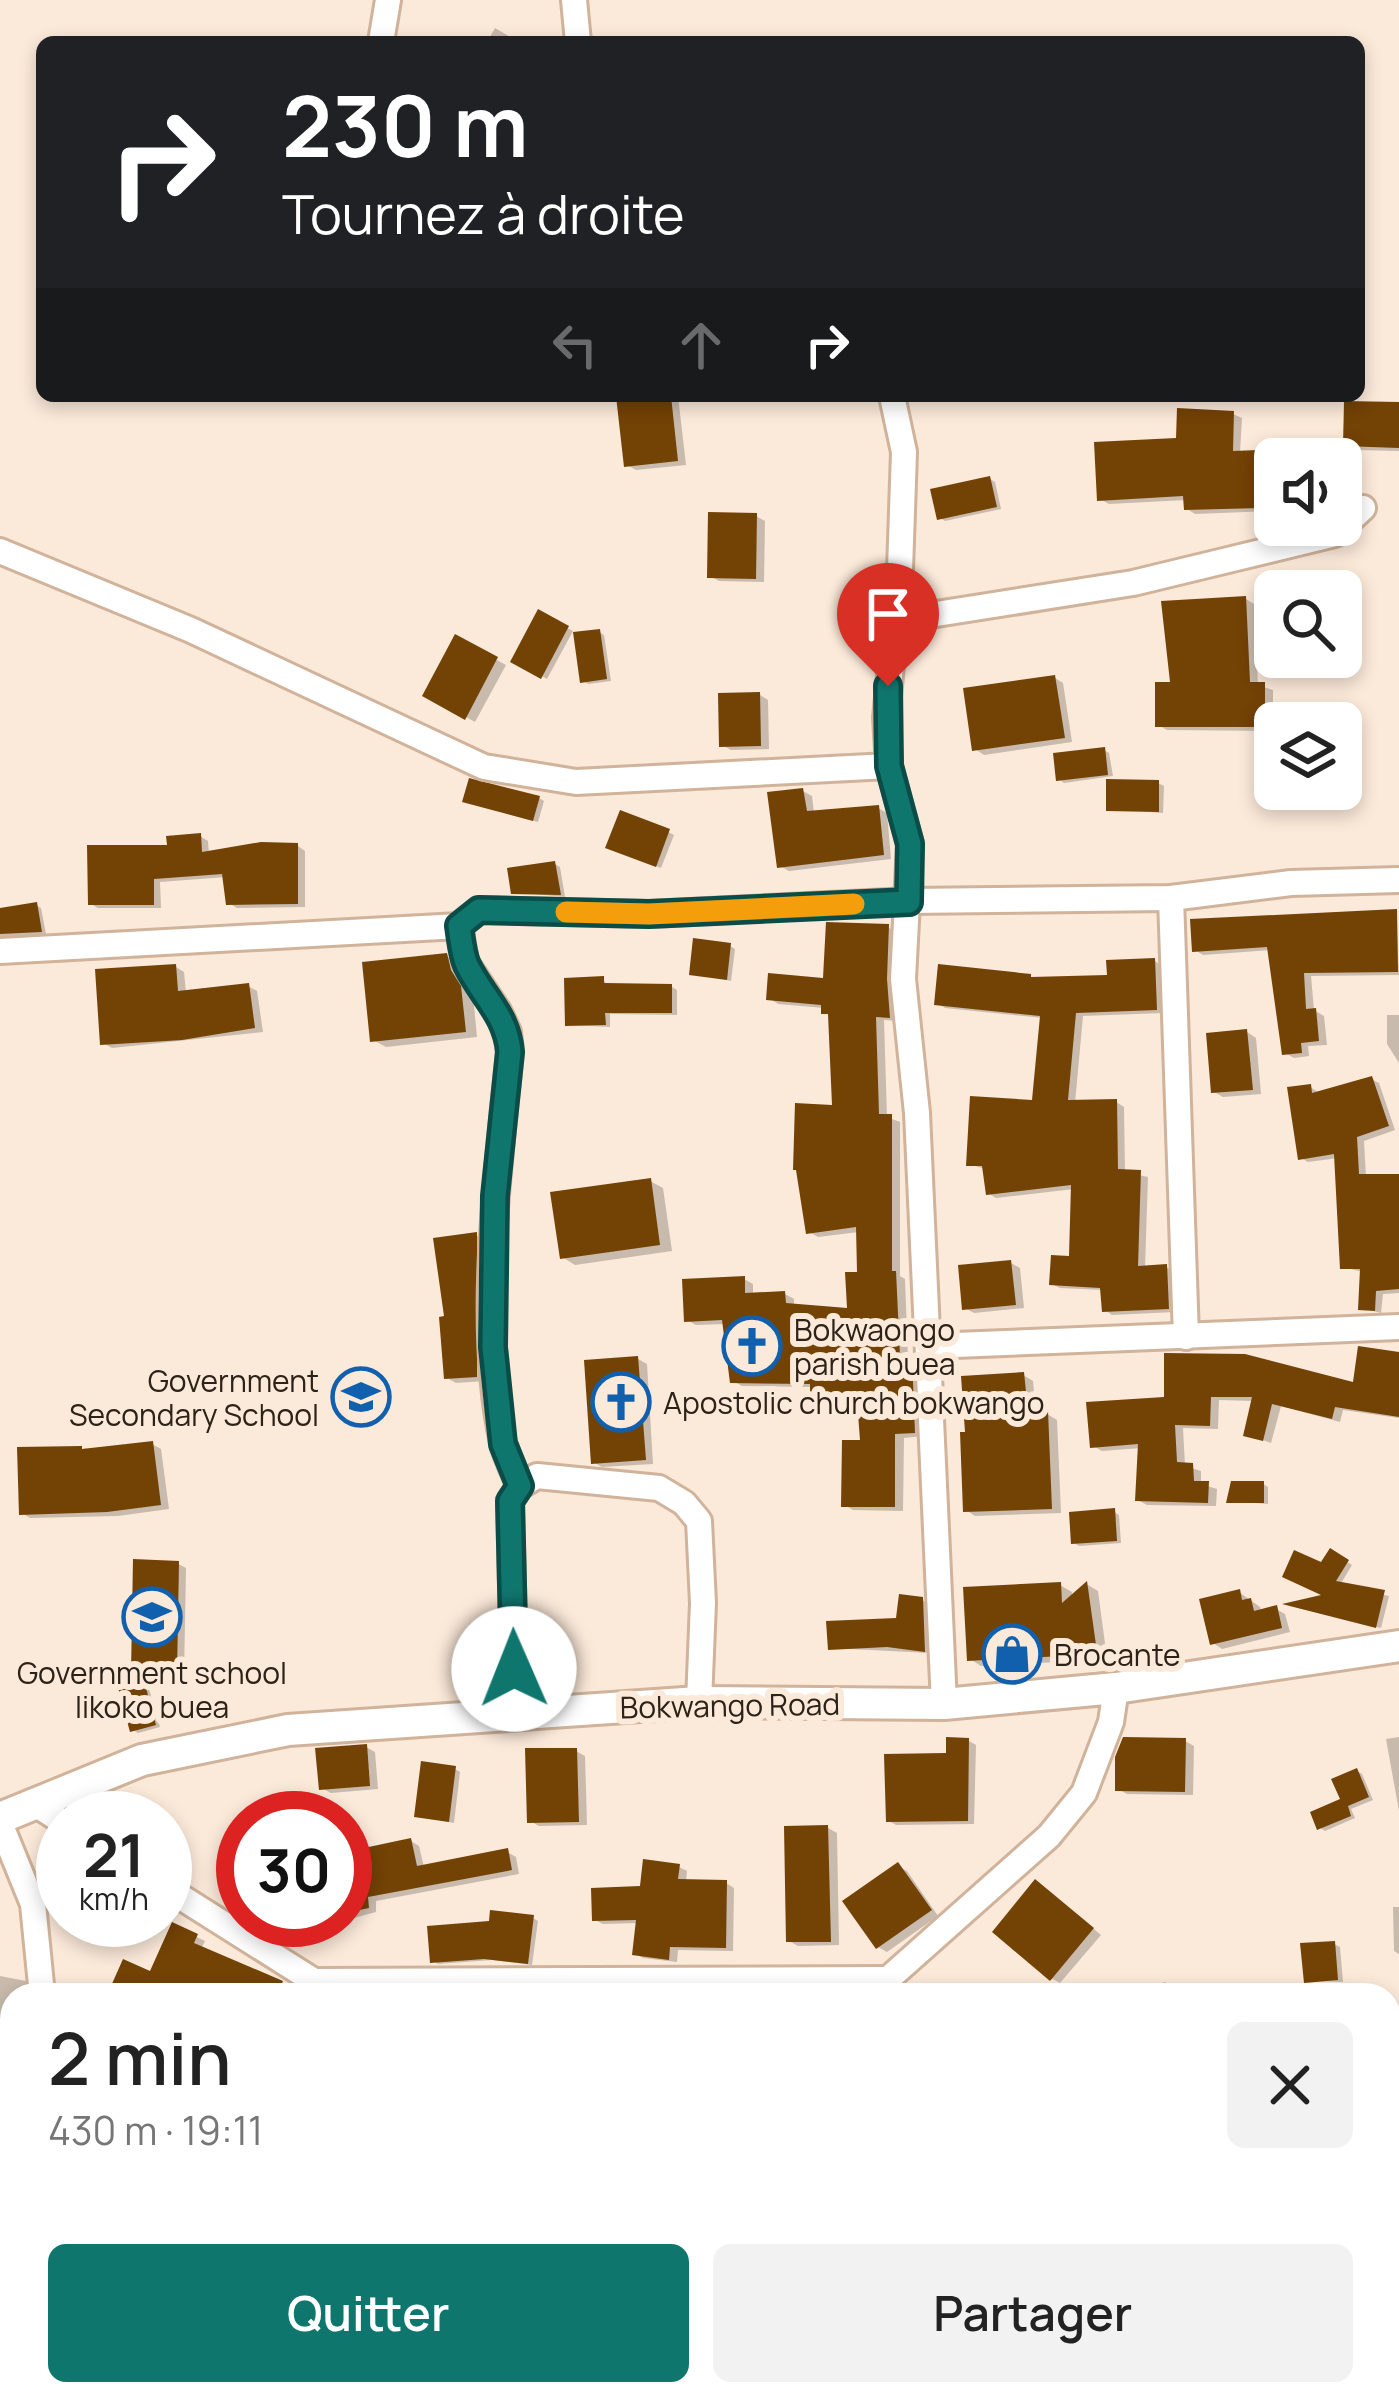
<!DOCTYPE html>
<html lang="fr">
<head>
<meta charset="utf-8">
<style>
  :root { --surface:#fff; --page:#f2f2f2; --text:#222; --muted:#767676; --accent:#0f766e }
  body { margin:0; font-family:Manrope,sans-serif; background:var(--page); color:var(--text); height:100vh; display:flex; flex-direction:column; font-size:45px; white-space:nowrap }
  * { box-sizing:border-box; margin:0 }
  p { font-size:39px; color:var(--muted) }
  .icon { flex:none; width:66px; height:66px; fill:none; stroke:currentColor; stroke-width:2; stroke-linecap:round; stroke-linejoin:round }
  .map { position:relative; flex:1; overflow:hidden }
  .panel { position:absolute; left:0px; top:1983px; width:1401px; height:423px; display:flex; flex-direction:column; background:var(--surface); border-radius:36px 36px 0 0; box-shadow:0 6px 18px #0003 }
  .panel>* { flex:none }
  .hud { position:absolute; left:36px; top:36px; width:1329px; height:366px; border-radius:18px; box-shadow:0 6px 18px #0003; background:#202124; color:#fff; overflow:hidden }
  .buttons { position:absolute; left:1254px; top:438px; display:grid; gap:24px }
  .buttons a { display:grid; place-items:center; width:108px; height:108px; border-radius:18px; background:var(--surface); box-shadow:0 6px 18px #0003; font-size:60px }
  .speed { position:absolute; left:36px; top:1791px; display:flex; gap:24px; font-size:60px; font-weight:700; text-align:center }
  .speed>* { display:grid; place-content:center; width:156px; height:156px; border-radius:50%; background:var(--surface); box-shadow:0 6px 18px #0003; line-height:1 }
  .speed small { font-size:30px; font-weight:400 }
  .speed .limit { border:18px solid #d22; background:#fff; color:#111 }
  .pin { position:absolute; display:grid; place-items:center; width:102px; height:102px; color:#fff; margin:-123px -51px; border-radius:50% 50% 50% 0; rotate:-45deg; box-shadow:0 0 12px #0007 }
  .pin .icon { rotate:45deg }
  .me { position:absolute; width:132px; margin:-66px; rotate:359deg; stroke-linejoin:round; filter:drop-shadow(0 0 9px #0008) }
  .turn { display:flex; align-items:center; gap:42px; height:252px; padding:0 48px; font-size:54px }
  .turn .icon { width:156px; height:156px; stroke-width:2.5 }
  .turn b { display:block; font-size:84px; line-height:102px }
  .lanes { display:flex; align-items:center; height:114px; padding:0 48px; background:#0003; justify-content:center; gap:60px; direction:ltr }
  .lanes .off { opacity:.35 }
  .round { display:grid; place-items:center; flex:none; width:126px; height:126px; border-radius:18px; background:var(--page) }
  .head { display:flex; align-items:center; justify-content:space-between; height:204px; padding:0 48px }
  h1 { font-size:72px; font-weight:600; line-height:90px }
  .button { display:flex; gap:24px; margin-top:auto; padding:24px 48px }
  .button a { flex:1; height:138px; border-radius:18px; background:var(--accent); color:#fff; font-size:48px; font-weight:600; line-height:138px; text-align:center }
  .button a+a { background:var(--page); color:var(--text) }
  .map>svg:first-child { display:block }
  .shadow { fill:#0003 }
  .building { fill:#734205 }
  .lines { fill:none; stroke-linecap:round; stroke-linejoin:round }
  .minor-casing { stroke:#d0b39a; stroke-width:30 }
  .tertiary-casing { stroke:#d0b39a; stroke-width:36 }
  .minor { stroke:#fff; stroke-width:24 }
  .tertiary { stroke:#fff; stroke-width:30 }
  .route-casing { stroke:#0a4d48; stroke-width:30 }
  .route { stroke:#0f766e; stroke-width:21 }
  .slow { stroke:#f59e0b; stroke-width:21 }
  .labels { text-anchor:middle; dominant-baseline:central; stroke-width:12; stroke-linejoin:round; paint-order:stroke }
  .poi-label { font-size:30px; fill:#2d2218; stroke:#fbe9d9; text-anchor:start }
  .street-label { font-size:30px; fill:#2d2218; stroke:#fbe9d9 }
</style>
</head>
<body>
<div class="map">
<svg width="1399" height="2405" viewBox="0 0 1399 2405">
  <rect width="100%" height="100%" fill="#fbe9d9"/>
  <g class="shadow">
    <path d="M495,28L519,42H487Z"/>
    <path d="M619,396H678L686,465L636,470L627,465Z"/>
    <path d="M1399,405V451L1355,450L1346,445Z"/>
    <path d="M1233,414L1242,418L1240,453L1337,450L1346,455L1348,511L1341,514V459H1275V511L1195,514L1187,509L1186,500L1109,504L1100,499L1179,441Z"/>
    <path d="M990,479L995,482L1001,509L945,521L940,518Z"/>
    <path d="M756,516L765,521L764,582L719,581L710,576Z"/>
    <path d="M1246,599L1254,604L1258,685L1273,690V731L1167,730L1158,725L1174,685Z"/>
    <path d="M539,613L573,631L547,679L514,660Z"/>
    <path d="M599,632L604,635L611,681L588,684L583,681Z"/>
    <path d="M456,638L506,665L475,722L426,695Z"/>
    <path d="M1055,678L1063,683L1072,742L984,755L975,749Z"/>
    <path d="M760,695L768,700L769,749L731,750L722,745Z"/>
    <path d="M1104,750L1109,753L1113,776L1064,783L1059,779Z"/>
    <path d="M1158,783L1164,786L1163,813L1109,809Z"/>
    <path d="M803,791L812,796L814,813L878,808L887,813L891,859L789,871L780,866Z"/>
    <path d="M539,798L544,801L538,822L471,804Z"/>
    <path d="M668,832L674,835L661,868L614,850Z"/>
    <path d="M200,836L208,841L209,854L298,846L305,851V907L237,908L229,903L226,877L160,882L161,908H98L91,904L170,848Z"/>
    <path d="M555,864L560,867L565,897L514,892Z"/>
    <path d="M36,905L41,908L46,934L0,939V911Z"/>
    <path d="M1396,912L1399,975L1311,976L1314,1010L1324,1016L1327,1045L1308,1046L1309,1056L1294,1058L1285,1053L1271,950L1203,955L1195,950Z"/>
    <path d="M888,927L897,933L898,1021L884,1020L887,1117L900,1122V1276L905,1279L908,1359L920,1364L923,1436L904,1438L903,1511L853,1510L844,1505L863,1443L860,1404L822,1403L813,1398V1387L742,1386L733,1381L725,1324L696,1325L687,1320L744,1279L753,1284V1295L785,1294L794,1299V1307L850,1312L860,1275L859,1232L818,1237L809,1232L835,1108L831,1016L824,1008L778,1004L769,998L825,981Z"/>
    <path d="M730,946L735,949L731,981L692,973Z"/>
    <path d="M446,956L459,963L463,980L473,995L477,1037L386,1047L373,1040Z"/>
    <path d="M1155,961L1162,966L1164,1013L1083,1016L1075,1103L1116,1102L1124,1107L1125,1172L1148,1177L1145,1268L1166,1267L1174,1272L1175,1312L1112,1315L1105,1310L1103,1290L1060,1288L1052,1284L1072,1259L1074,1189L996,1198L988,1193L985,1169L969,1164L1035,1103L1043,1018L945,1008L937,1003L1030,977L1110,978Z"/>
    <path d="M176,967L184,972L186,993L248,986L257,991L263,1032L112,1048L103,1043Z"/>
    <path d="M603,979L608,986L672,987L677,990V1015L610,1014V1027L568,1025Z"/>
    <path d="M1387,1015H1399V1063L1387,1044Z"/>
    <path d="M1247,1032L1256,1038L1261,1094L1223,1097L1214,1092Z"/>
    <path d="M1371,1079L1379,1083L1395,1130L1364,1141L1366,1177H1399V1293L1383,1294L1381,1313L1361,1308L1363,1272L1343,1267L1338,1158L1308,1162L1301,1158L1310,1087L1318,1092Z"/>
    <path d="M650,1181L663,1188L672,1251L575,1265L562,1257Z"/>
    <path d="M476,1235L485,1240V1381L456,1383L447,1378V1319Z"/>
    <path d="M1011,1263L1020,1268L1024,1308L974,1313L965,1308Z"/>
    <path d="M1399,1355V1418L1343,1410L1340,1422L1281,1406L1271,1443L1246,1434L1254,1401L1219,1400L1218,1429L1183,1428L1185,1466L1201,1471V1484L1217,1489L1216,1506L1147,1505L1138,1500L1141,1448L1102,1451L1093,1446L1090,1405L1356,1386Z"/>
    <path d="M638,1359L647,1364L653,1464L602,1467L593,1462Z"/>
    <path d="M1023,1375L1033,1381L1036,1415L1047,1414L1057,1420L1061,1513L975,1516L966,1510Z"/>
    <path d="M152,1444L161,1449L169,1509L118,1516L30,1518L22,1513L81,1449Z"/>
    <path d="M1263,1484L1268,1487V1504L1229,1501Z"/>
    <path d="M1114,1512L1119,1515L1121,1543L1079,1546L1074,1543Z"/>
    <path d="M1331,1552L1352,1565L1340,1585L1389,1596L1381,1628L1290,1606L1329,1596L1322,1566Z"/>
    <path d="M178,1564L186,1568L184,1676L145,1675L160,1727L138,1733L133,1730L143,1675L134,1671Z"/>
    <path d="M1060,1585L1072,1592V1599L1088,1585L1098,1591L1106,1651L1075,1661L981,1666L970,1659Z"/>
    <path d="M1239,1592L1260,1607L1261,1612L1276,1609L1285,1614L1290,1632L1222,1649L1213,1643Z"/>
    <path d="M922,1600L927,1603L929,1653L831,1648L899,1621Z"/>
    <path d="M1399,1737V1811L1386,1739Z"/>
    <path d="M969,1741L976,1745L974,1824L896,1825L889,1821L948,1756Z"/>
    <path d="M1185,1741L1194,1746L1193,1795L1127,1794L1118,1789Z"/>
    <path d="M366,1747L375,1752L378,1789L331,1793L322,1788Z"/>
    <path d="M576,1751L585,1756L587,1825L539,1826L530,1821Z"/>
    <path d="M455,1769L460,1772L454,1823L417,1816Z"/>
    <path d="M1357,1771L1362,1774L1373,1800L1351,1809L1355,1818L1325,1831L1319,1827L1344,1801Z"/>
    <path d="M828,1828L837,1833L839,1945L798,1946L789,1941Z"/>
    <path d="M411,1841L419,1846L424,1867L507,1852L516,1857L519,1874L376,1901V1912L321,1927L279,1920H345V1855Z"/>
    <path d="M898,1866L907,1871L938,1916L887,1952L878,1947Z"/>
    <path d="M679,1867L687,1871L686,1882L726,1883L734,1888L733,1951L678,1950L677,1962L643,1958L635,1953L638,1923L603,1924L595,1920Z"/>
    <path d="M1045,1888L1101,1935L1060,1983L1051,1978Z"/>
    <path d="M1393,1907H1399V1954L1394,1951Z"/>
    <path d="M533,1918L538,1921L532,1965L492,1960L438,1964L433,1961Z"/>
    <path d="M174,1926L205,1941L201,1949L289,1988L287,1995H107L124,1963L151,1975Z"/>
    <path d="M1334,1944L1340,1947L1343,1982L1306,1981Z"/>
    <path d="M0,1976L31,1982L30,1995H12V2116L0,2124Z"/>
    <path d="M1165,1982L1174,1987L1176,1995H1121Z"/>
    <path d="M0,2210L12,2211V2249L0,2248Z"/>
    <path d="M78,2394H192L141,2400L143,2405H81Z"/>
    <path d="M251,2394H395V2405H296L297,2394L258,2401Z"/>
    <path d="M670,2394H709L703,2405H663Z"/>
    <path d="M1137,2394H1204L1179,2405H1142Z"/>
  </g>
  <g class="building">
    <path d="M616,396H671L678,461L624,467Z"/>
    <path d="M1344,401L1399,402V448L1343,446Z"/>
    <path d="M1177,408L1234,411L1233,451L1259,450L1261,508L1184,510L1183,496L1097,501L1094,442L1176,438Z"/>
    <path d="M990,476L997,507L937,520L930,489Z"/>
    <path d="M708,512L757,513L756,579L707,578Z"/>
    <path d="M1246,596L1250,682H1265V727H1155V682H1170L1161,601Z"/>
    <path d="M538,609L569,626L541,679L510,662Z"/>
    <path d="M600,629L607,679L580,683L573,632Z"/>
    <path d="M455,634L498,657L465,720L422,696Z"/>
    <path d="M1055,675L1065,738L972,751L963,688Z"/>
    <path d="M760,692L761,746L719,747L718,693Z"/>
    <path d="M1105,747L1108,775L1056,781L1053,753Z"/>
    <path d="M469,778L540,796L533,821L462,802Z"/>
    <path d="M1106,779L1159,780V812L1106,811Z"/>
    <path d="M803,788L807,811L879,805L884,855L777,868L767,792Z"/>
    <path d="M620,810L670,829L656,867L605,848Z"/>
    <path d="M201,833L202,852L261,842L298,843V904L226,905L222,874L154,879V905H88L87,845H167L166,836Z"/>
    <path d="M555,861L561,895L511,894L507,868Z"/>
    <path d="M37,902L42,932L0,934V908Z"/>
    <path d="M1397,909L1398,972L1304,973L1306,1009L1316,1008L1319,1041L1301,1043L1302,1053L1282,1055L1267,947L1192,952L1190,919Z"/>
    <path d="M826,922L889,924L887,979L890,1018L876,1017L879,1114H892V1271H896L900,1357L912,1356L915,1433L895,1434V1507H841L842,1440H860L857,1401L810,1400V1384L730,1383L722,1320L684,1322L682,1279L745,1276V1293L785,1291L786,1303L847,1308L845,1272H857L856,1227L806,1234L796,1170H793L795,1103L832,1105L828,1014H821V1005L766,1000L768,973L823,978Z"/>
    <path d="M693,938L731,943L727,980L689,975Z"/>
    <path d="M447,953L451,970L461,986L466,1032L370,1042L362,962Z"/>
    <path d="M1155,958L1157,1010L1076,1013L1068,1100L1117,1099L1118,1169L1141,1170L1138,1266L1167,1264L1169,1309L1102,1312L1100,1288L1049,1285L1051,1255L1069,1256L1071,1185L986,1195L982,1166H966L970,1096L1032,1100L1040,1016L934,1005L938,964L1031,974V977L1107,975L1106,960Z"/>
    <path d="M176,964L178,991L249,983L255,1028L182,1040L100,1045L95,969Z"/>
    <path d="M604,976V983L672,984V1013H605L606,1025L565,1026L564,978Z"/>
    <path d="M1247,1029L1253,1090L1211,1093L1206,1033Z"/>
    <path d="M1372,1076L1389,1126L1357,1137L1359,1174H1399V1289L1376,1291L1375,1311L1358,1310L1360,1269H1340L1334,1154L1298,1160L1287,1087L1311,1084L1312,1093Z"/>
    <path d="M651,1178L660,1245L560,1259L550,1192Z"/>
    <path d="M477,1232V1377L444,1379L439,1317L444,1316L433,1238Z"/>
    <path d="M1011,1260L1016,1305L962,1310L958,1265Z"/>
    <path d="M1358,1346L1399,1352V1417L1335,1407L1332,1419L1272,1404L1263,1441L1243,1436L1252,1397H1211L1210,1426L1175,1425L1177,1462L1193,1463L1194,1481H1209L1208,1503L1135,1501L1138,1444L1090,1448L1086,1402L1164,1397V1353L1245,1354L1353,1382Z"/>
    <path d="M638,1356L646,1460L591,1464L584,1360Z"/>
    <path d="M1024,1372L1028,1412L1048,1411L1052,1509L963,1512L960,1432H965L961,1376Z"/>
    <path d="M153,1441L161,1505L107,1512L19,1515L17,1447L82,1446V1449Z"/>
    <path d="M1231,1481H1264V1503H1226Z"/>
    <path d="M1115,1508L1117,1541L1071,1544L1069,1512Z"/>
    <path d="M1330,1548L1349,1560L1336,1581L1385,1590L1376,1628L1282,1604L1321,1595L1282,1577L1294,1550L1321,1562Z"/>
    <path d="M133,1559L179,1561L177,1673L131,1672Z"/>
    <path d="M1087,1581L1096,1645L1062,1656L967,1661L963,1587L1061,1582L1062,1603Z"/>
    <path d="M1240,1589L1242,1600L1251,1598L1254,1611L1277,1605L1282,1628L1210,1645L1199,1599Z"/>
    <path d="M899,1594L923,1597L925,1652L887,1647L828,1650L826,1621L896,1618Z"/>
    <path d="M142,1673L156,1725L130,1732L116,1680Z"/>
    <path d="M946,1737L969,1738L968,1821L886,1822L884,1754L946,1753Z"/>
    <path d="M1123,1737L1186,1738L1185,1792L1115,1791V1757Z"/>
    <path d="M367,1744L370,1786L319,1790L315,1748Z"/>
    <path d="M525,1748H577L579,1822L527,1823Z"/>
    <path d="M421,1761L456,1766L449,1822L414,1817Z"/>
    <path d="M1357,1768L1369,1797L1348,1806L1351,1816L1317,1830L1310,1812L1340,1799L1331,1779Z"/>
    <path d="M828,1825L831,1942H786L784,1826Z"/>
    <path d="M411,1838L417,1866L508,1848L512,1870L368,1897L369,1908L345,1913V1852Z"/>
    <path d="M643,1859L680,1864L678,1879L727,1880L726,1948L670,1947L669,1960L632,1955L636,1920L592,1921L591,1888L640,1886Z"/>
    <path d="M898,1862L932,1910L876,1949L842,1901Z"/>
    <path d="M1035,1879L1094,1928L1050,1981L992,1932Z"/>
    <path d="M490,1910L534,1915L528,1964L484,1959L430,1963L427,1926L489,1921Z"/>
    <path d="M172,1922L198,1934L194,1943L283,1981L277,1995H107L123,1959L150,1971Z"/>
    <path d="M1335,1941L1338,1980L1304,1983L1300,1943Z"/>
  </g>
  <g class="lines">
    <g class="minor-casing">
      <g id="minor">
        <path d="M574,0L578,42"/>
        <path d="M381,42L388,0"/>
        <path d="M892,396L904,452L900,570L886,718L889,766L910,844L903,979L917,1113L944,1704"/>
        <path d="M0,551L191,630L484,767L576,782L889,766"/>
        <path d="M892,621L1133,583L1228,560L1335,534L1363,508"/>
        <path d="M1171,898L1186,1337"/>
        <path d="M459,926L465,962L498,1011L508,1032L510,1052C498,1169 477,1327 503,1443C506,1457 514,1472 520,1486"/>
        <path d="M0,951L459,926L479,910L649,914L909,901L1171,898L1291,883L1399,880"/>
        <path d="M930,1346L1399,1327"/>
        <path d="M515,1712L510,1501L520,1486L537,1476L659,1488L684,1503L699,1521L703,1603L699,1702"/>
        <path d="M32,1802L63,1822"/>
        <path d="M0,1823L33,1904L42,1995"/>
        <path d="M165,1887L325,1988"/>
        <path d="M314,1981L889,1979"/>
        <path d="M879,1987L1049,1836L1084,1793L1111,1722L1116,1688"/>
        <path d="M0,2146L12,2126"/>
        <path d="M1311,2394L1313,2405"/>
        <path d="M472,2405L473,2394"/>
      </g>
    </g>
    <g class="tertiary-casing">
      <path id="tertiary" d="M0,1818L142,1760L288,1730L699,1702L944,1704L1116,1688L1399,1646"/>
    </g>
    <use href="#minor" class="minor"/>
    <use href="#tertiary" class="tertiary"/>
  </g>
  <g class="lines">
    <g class="route-casing">
      <path id="route" d="M514,1669L510,1501L520,1486L503,1444L493,1347L495,1196L510,1052C507,1015 482,996 467,965C462,954 461,938 459,926L479,910L649,914L909,902L910,844L889,766L888,686"/>
    </g>
    <use href="#route" class="route"/>
    <path class="slow" d="M566,912L649,914L854,904"/>
  </g>
  <defs>
    <g id="church-ring" transform="scale(3)"><circle r="9.5" fill="#fbe9d9" stroke="#1160ae" stroke-width="1.5"/><path d="M-1.2-6h2.4v3.5h3.3v2.4h-3.3V6h-2.4V-.1h-3.3v-2.4h3.3Z" fill="#1160ae"/></g>
    <g id="school-ring" transform="scale(3)"><circle r="9.5" fill="#fbe9d9" stroke="#1160ae" stroke-width="1.5"/><path d="M0-5L7-2L0 1L-7-2ZM-4 1L0 2.5L4 1V4Q0 6-4 4Z" fill="#1160ae"/></g>
    <g id="shop-ring" transform="scale(3)"><circle r="9.5" fill="#fbe9d9" stroke="#1160ae" stroke-width="1.5"/><path d="M-5-2.5h2.3a2.7 3.5 0 0 1 5.4 0H5L5.5 6h-11ZM-1.5-2.5h3a1.5 2.3 0 0 0-3 0Z" fill="#1160ae"/></g>
  </defs>
  <g fill-rule="evenodd">
    <use href="#church-ring" x="752" y="1346"/>
    <use href="#school-ring" x="361" y="1397"/>
    <use href="#church-ring" x="621" y="1402"/>
    <use href="#school-ring" x="152" y="1617"/>
    <use href="#shop-ring" x="1012" y="1654"/>
  </g>
  <g class="labels">
    <g class="poi-label">
      <text x="794" y="1329">Bokwaongo<tspan x="794" dy="34">parish buea</tspan></text>
      <text x="319" y="1380" text-anchor="end">Government<tspan x="319" dy="34">Secondary School</tspan></text>
      <text x="663" y="1402">Apostolic church bokwango</text>
      <text x="1054" y="1654">Brocante</text>
      <text x="152" y="1672" text-anchor="middle">Government school<tspan x="152" dy="34">likoko buea</tspan></text>
    </g>
    <g class="street-label">
      <text transform="translate(730 1705) rotate(-1)">Bokwango Road</text>
    </g>
  </g>
</svg>
<div class="buttons">
<a><svg class="icon" aria-label="sound" viewBox="0 0 24 24"><path d="M4 9h4l5-4v14l-5-4H4zM17 9q2 3 0 6"/></svg></a>
<a><svg class="icon" aria-label="search" viewBox="0 0 24 24"><circle cx="10" cy="10" r="6"/><path d="M15 15l6 6"/></svg></a>
<a><svg class="icon" aria-label="layers" viewBox="0 0 24 24"><path d="M12 4l9 5-9 5-9-5zM3 14l9 5 9-5"/></svg></a>
</div>
<div class="speed"><div>21<small>km/h</small></div><div class="limit">30</div></div>
<div class="pin" style="left:888px;top:686px;background:#d93025"><svg class="icon" aria-label="arrive" viewBox="0 0 24 24"><path d="M6 21V4h12l-3 4 3 4H6"/></svg></div>
<svg class="me" style="left:514px;top:1669px" viewBox="-20 -20 40 40"><circle r="19" fill="#fff"/><path d="M0-13L10 11 0 6-10 11z" fill="#0f766e"/></svg>
<div class="hud">
<div class="turn"><svg class="icon" aria-label="right" viewBox="0 0 24 24"><path d="M7 20v-9h11M14 6l5 5-5 5"/></svg><div><b>230 m</b>Tournez à droite</div></div>
<div class="lanes"><svg class="icon off" aria-label="left" viewBox="0 0 24 24"><path d="M17 20v-9H6M10 6l-5 5 5 5"/></svg><svg class="icon off" aria-label="ahead" viewBox="0 0 24 24"><path d="M12 20V5M6 11l6-6 6 6"/></svg><svg class="icon" aria-label="right" viewBox="0 0 24 24"><path d="M7 20v-9h11M14 6l5 5-5 5"/></svg></div>
</div>
<section class="panel">
<div class="head"><div><h1>2 min</h1><p>430 m · 19:11</p></div><a class="round"><svg class="icon" aria-label="close" viewBox="0 0 24 24"><path d="M6 6l12 12M18 6L6 18"/></svg></a></div>
<div class="button"><a>Quitter</a><a>Partager</a></div>
</section>
</div>
</body>
</html>
